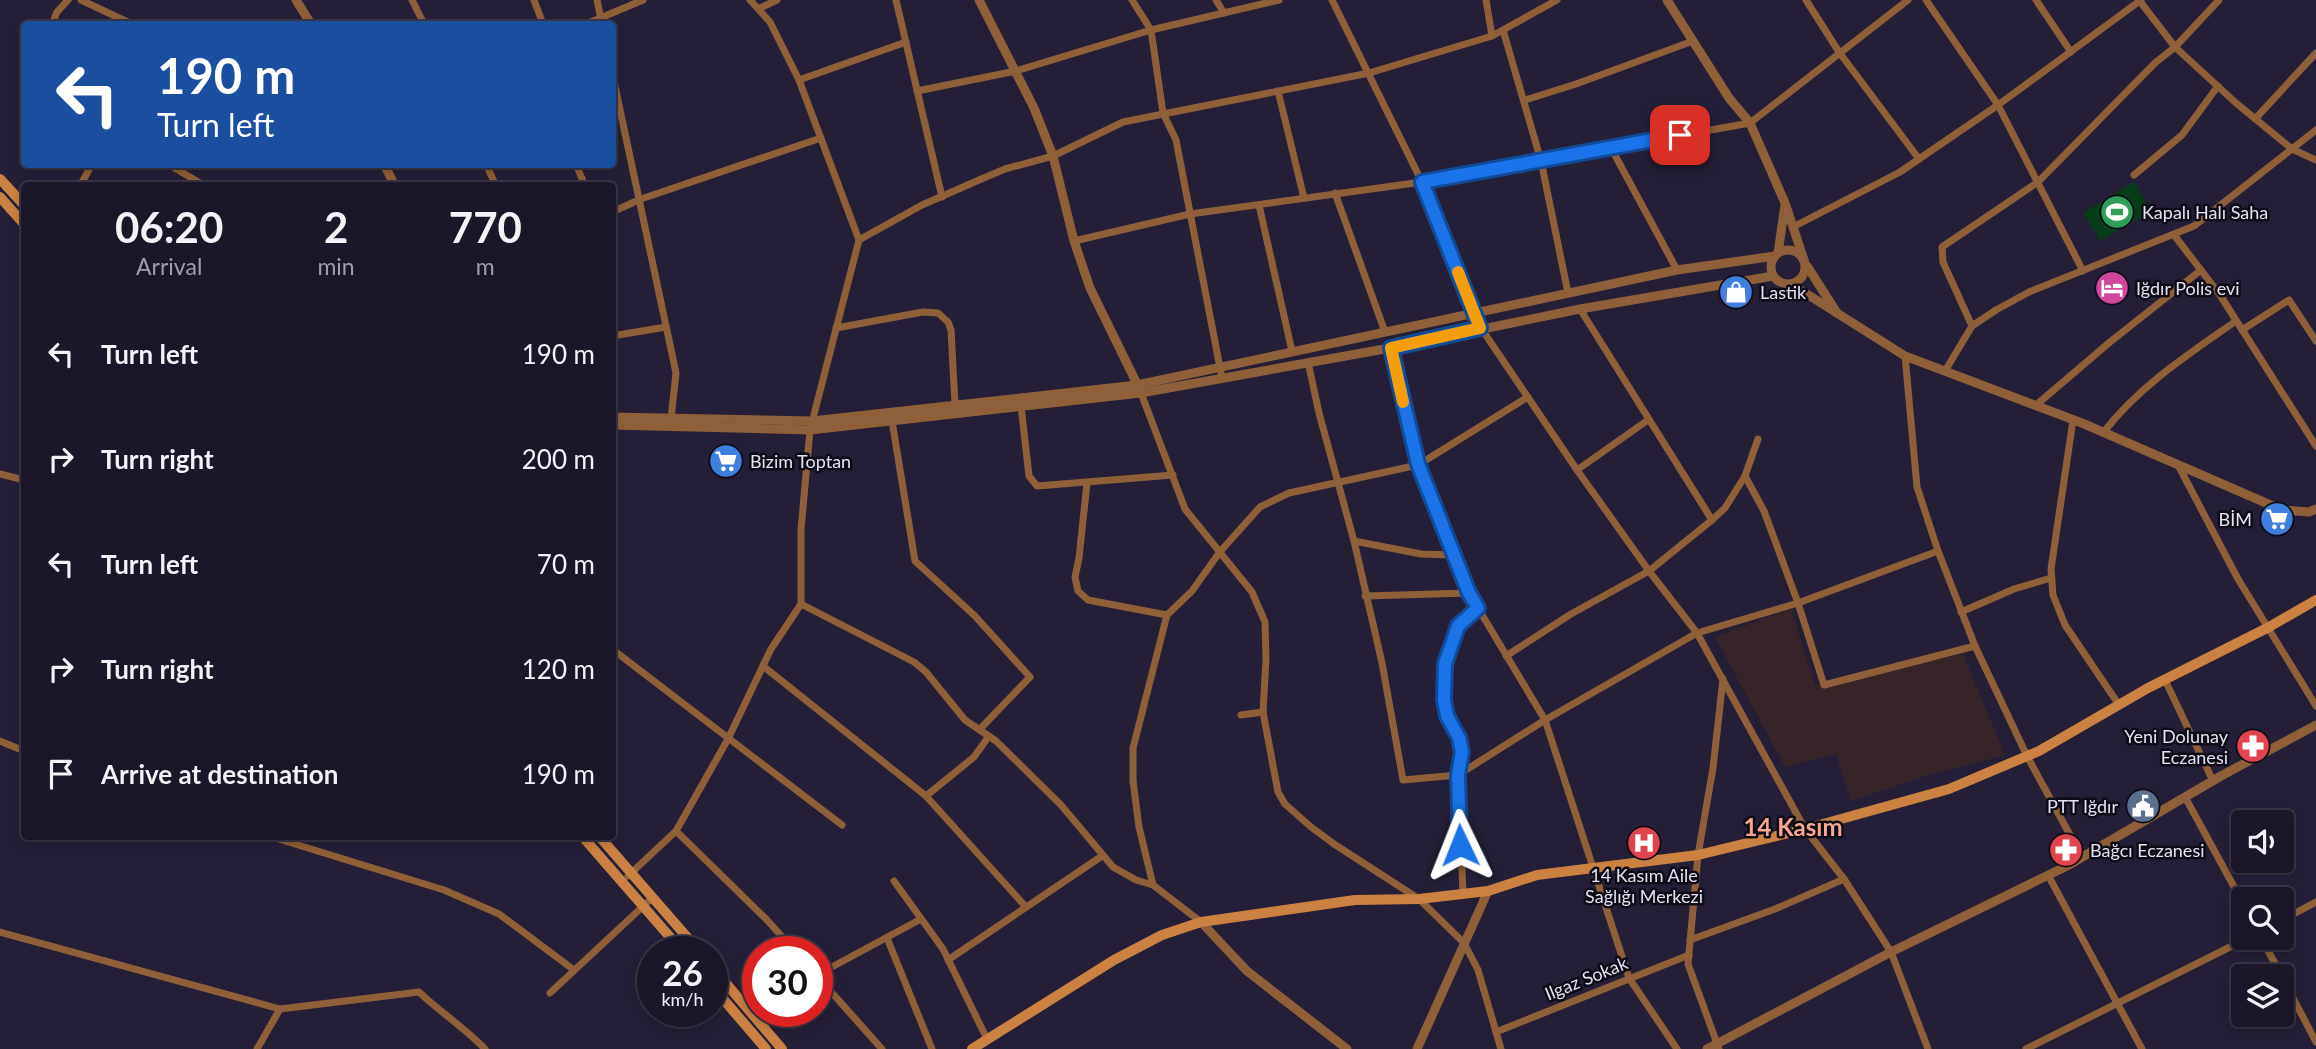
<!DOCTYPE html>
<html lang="en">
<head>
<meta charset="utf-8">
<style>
  :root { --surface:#1b1728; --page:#242030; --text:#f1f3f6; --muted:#a09fa8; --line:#393645 }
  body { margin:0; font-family:Lato,sans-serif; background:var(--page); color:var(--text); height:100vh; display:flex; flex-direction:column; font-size:26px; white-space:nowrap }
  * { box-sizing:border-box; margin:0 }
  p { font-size:23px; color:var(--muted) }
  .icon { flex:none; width:38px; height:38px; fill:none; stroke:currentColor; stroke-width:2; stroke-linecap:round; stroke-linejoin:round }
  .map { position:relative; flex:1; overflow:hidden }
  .sheet { position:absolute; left:21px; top:182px; width:595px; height:658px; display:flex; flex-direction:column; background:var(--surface); border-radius:7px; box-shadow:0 4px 10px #0003,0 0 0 2px var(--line) }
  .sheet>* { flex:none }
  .hud { position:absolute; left:21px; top:21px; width:595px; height:147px; border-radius:7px; box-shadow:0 4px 10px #0003,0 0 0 2px var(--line); background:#1a4fa0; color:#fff; overflow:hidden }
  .fabs { position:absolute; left:2231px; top:810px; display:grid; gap:14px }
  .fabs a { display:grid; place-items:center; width:63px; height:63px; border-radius:7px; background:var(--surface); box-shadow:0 4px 10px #0003,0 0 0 2px var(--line); font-size:35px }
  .speed { position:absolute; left:637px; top:936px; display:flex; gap:14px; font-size:35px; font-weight:700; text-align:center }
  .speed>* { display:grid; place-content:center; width:91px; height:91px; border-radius:50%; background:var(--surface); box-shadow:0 4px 10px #0003,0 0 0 2px var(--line); line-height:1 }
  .speed small { font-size:18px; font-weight:400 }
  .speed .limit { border:10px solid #d22; background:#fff; color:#111 }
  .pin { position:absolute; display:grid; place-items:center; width:60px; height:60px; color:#fff; margin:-30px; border-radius:14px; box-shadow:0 4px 10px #0006 }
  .me { position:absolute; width:77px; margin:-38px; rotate:358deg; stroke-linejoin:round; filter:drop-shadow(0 0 5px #0008) }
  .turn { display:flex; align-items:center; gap:24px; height:147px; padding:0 21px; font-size:32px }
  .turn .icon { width:91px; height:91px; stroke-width:2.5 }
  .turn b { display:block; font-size:49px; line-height:60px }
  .eta { display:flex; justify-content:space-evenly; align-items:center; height:119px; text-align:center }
  .eta b { font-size:42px; font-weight:700; line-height:49px }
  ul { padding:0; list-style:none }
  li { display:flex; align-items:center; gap:21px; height:105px; padding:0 21px }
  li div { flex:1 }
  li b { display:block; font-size:26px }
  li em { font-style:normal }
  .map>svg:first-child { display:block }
  .education { fill:#372428 }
  .green { fill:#063c18 }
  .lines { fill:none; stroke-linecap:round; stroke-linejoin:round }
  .minor { stroke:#8e603a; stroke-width:7 }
  .tertiary { stroke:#8e603a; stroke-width:9 }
  .secondary { stroke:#cb8141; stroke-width:10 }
  .route-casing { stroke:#114b97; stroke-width:18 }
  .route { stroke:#1a73e8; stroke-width:12 }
  .slow { stroke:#f59e0b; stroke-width:12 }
  .labels { text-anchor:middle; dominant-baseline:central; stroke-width:5; stroke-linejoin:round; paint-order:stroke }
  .poi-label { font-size:18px; fill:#e4e1f1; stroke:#0d0b15; text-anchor:start }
  .street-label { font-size:18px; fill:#e4e1f1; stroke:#0d0b15 }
  .district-label { font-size:24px; font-weight:bold; fill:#f7a792; stroke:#0d0b15 }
</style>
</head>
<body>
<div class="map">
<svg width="2316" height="1049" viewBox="0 0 2316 1049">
  <rect width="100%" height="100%" fill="#241f36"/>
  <path class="education" d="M1791,609L1815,685L1963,654L2005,755L1928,775L1851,801L1836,754L1785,767L1715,637Z"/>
  <path class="green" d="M2134,182L2151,211L2100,241L2083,213Z"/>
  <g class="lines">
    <g class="minor">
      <path d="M81,0L132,24"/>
      <path d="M412,0L424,24"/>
      <path d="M534,0L543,24"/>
      <path d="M597,0L602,24"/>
      <path d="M896,0L942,197"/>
      <path d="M1132,0L1151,30L1163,113L1176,140L1222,378"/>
      <path d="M1216,0L1224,13"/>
      <path d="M1332,0L1422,182L1481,328L1577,470L1649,571L1697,633L1805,829L1844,879L1891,952L1928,1049"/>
      <path d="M1486,0L1492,36"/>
      <path d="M1806,0L1839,52L1919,159"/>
      <path d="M1926,0L1998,105L2083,271"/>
      <path d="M2036,0L2071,52"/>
      <path d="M2139,0L2175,47L2236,103L2292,149L2316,160"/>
      <path d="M758,9L777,0"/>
      <path d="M52,24L57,12L68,0"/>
      <path d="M586,24L643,0"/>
      <path d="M1503,30L1541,161L1568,293"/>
      <path d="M612,72L676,373L671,419"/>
      <path d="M799,80L906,42"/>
      <path d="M917,91L1016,71L1151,30L1279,0"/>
      <path d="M1278,91L1304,198"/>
      <path d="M1525,100L1576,84L1693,41"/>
      <path d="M2255,119L2316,53"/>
      <path d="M1610,146L1677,270"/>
      <path d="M168,164L205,186"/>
      <path d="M486,164L496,186"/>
      <path d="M576,164L585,186"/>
      <path d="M2134,175L2182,135L2218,86"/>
      <path d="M80,186L92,164"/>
      <path d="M1335,193L1385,332"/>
      <path d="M1259,205L1292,351"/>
      <path d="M612,212L641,199L821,138"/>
      <path d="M1793,227L1900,172L1998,105L2141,0"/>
      <path d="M2174,235L2220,295L2316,446"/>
      <path d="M859,240L922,205L979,180L1005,169L1053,156L1123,122L1369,73L1492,36L1557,0"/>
      <path d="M1074,241L1190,214L1422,182L1750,123L1908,0"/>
      <path d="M1580,309L1712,520"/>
      <path d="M1972,326L1943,262L1942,247L2038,182L2155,63L2175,47L2219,0"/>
      <path d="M836,328L923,312L938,313L948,322L951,330L955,404"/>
      <path d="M2242,330L2289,300L2316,341"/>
      <path d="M612,336L666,327"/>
      <path d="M1390,348L1418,465L1453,555L1469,593L1545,720L1629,978L1677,1049"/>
      <path d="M1905,356L1917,487L1938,551L1975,646L2027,756L2082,857"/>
      <path d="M1308,362L1319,413L1354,541L1382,663L1403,780L1458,775L1545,720L1697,633L1798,603L1938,551"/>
      <path d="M1945,371L1972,326L1996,310L2029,292L2194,226L2316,130"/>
      <path d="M1141,393L1185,509L1252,592L1265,622L1266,659L1263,712L1278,792L1285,804L1311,827L1334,844L1419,899L1464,943L1478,970L1501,1049"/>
      <path d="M1021,406L1029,476L1037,486L1173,475"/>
      <path d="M2035,406L2110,342L2201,270"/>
      <path d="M2073,420L2051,569L2053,595L2065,625L2119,705"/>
      <path d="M892,421L915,561L975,616L1030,677L980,729"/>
      <path d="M2103,433C2139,386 2189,354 2236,321"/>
      <path d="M2178,465L2238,579L2316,706"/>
      <path d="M1577,470L1648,420"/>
      <path d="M0,474L24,480"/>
      <path d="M1745,476L1764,511L1798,603L1824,685L1975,646"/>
      <path d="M1087,483L1079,558L1075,577L1078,591L1088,600L1167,615"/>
      <path d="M1354,541L1421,554L1453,555"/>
      <path d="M1365,596L1469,593"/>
      <path d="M801,604L914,662L926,672L965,720L996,741L1061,805L1113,867L1136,880L1153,885L1201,922"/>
      <path d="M1961,612L2014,589L2051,578"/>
      <path d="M612,649L842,825"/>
      <path d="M1506,656L1571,614L1649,571L1712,520L1725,508L1745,476L1758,439"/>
      <path d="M763,666L926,796L1026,907"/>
      <path d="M2165,680L2213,781"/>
      <path d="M1241,715L1263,712"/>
      <path d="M0,741L24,751"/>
      <path d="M926,796L974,757L989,736"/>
      <path d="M2185,797L2244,905"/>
      <path d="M676,831L766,919L796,952"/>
      <path d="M269,836L444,890L499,914L574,970"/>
      <path d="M2048,875L2142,1049"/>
      <path d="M628,876L676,831L728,739L771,649L801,604V530L810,430L859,240L799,80L770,22L750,0"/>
      <path d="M894,881L943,949L987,1039"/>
      <path d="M1153,885L1139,827L1133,781V748L1167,615L1192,591L1219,553L1260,507L1289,493L1418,465L1528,397"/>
      <path d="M1463,894L1458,775L1462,752L1459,739L1447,716L1444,700L1445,664L1458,626L1478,609"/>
      <path d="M2282,920L2316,902"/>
      <path d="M0,932L280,1009L419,992C440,1012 465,1028 485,1049"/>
      <path d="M887,938L932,1049"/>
      <path d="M2261,938L2282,976"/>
      <path d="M1690,940L1775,909L1844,879"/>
      <path d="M948,960L1102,856"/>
      <path d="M817,975L921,919"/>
      <path d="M817,976L882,1049"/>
      <path d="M2282,977L2316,1042"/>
      <path d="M550,993L653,897"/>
      <path d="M744,1004L758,992"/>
      <path d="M1496,1032L1689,955"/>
      <path d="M257,1049L280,1009"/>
      <path d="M1719,1049L1688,964L1698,855L1713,768L1723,679"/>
      <path d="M2026,1049L2248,938"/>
    </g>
    <g class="tertiary">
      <path d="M296,0L311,24"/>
      <path d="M979,0L1034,108L1053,156L1074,241L1090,288L1139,388"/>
      <path d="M1667,0L1729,98L1750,123L1785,203L1804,260"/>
      <path d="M384,164L395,186"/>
      <circle cx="1788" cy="267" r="17"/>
      <path d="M1778,253L1785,205"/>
      <path d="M1807,266L1837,313"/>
      <path d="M1791,284L1905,356L2082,423L2282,510L2309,512L2316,509"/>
      <path d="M612,417L812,421L1137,385L1677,270L1775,256"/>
      <path d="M612,425L810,430L1141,393L1390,348L1580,309L1773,276"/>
      <path d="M1201,922L1247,971L1347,1049"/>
      <path d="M1417,1049L1488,891"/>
      <path d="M1707,1049L1891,952L2067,866L2221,776L2316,725"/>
    </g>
    <g class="secondary">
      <path d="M0,179L24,205"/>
      <path d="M0,197L24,224"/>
      <path d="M582,836L683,952"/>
      <path d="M599,836L700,952"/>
      <path d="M712,967L782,1049"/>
      <path d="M712,986L766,1049"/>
      <path d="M972,1049L1114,960L1162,935L1201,922L1355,900L1419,899L1488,891L1537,875L1698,855L1805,829L1949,789L2039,751L2148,688L2269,627L2316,600"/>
    </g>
  </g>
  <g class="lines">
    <g class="route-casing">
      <path id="route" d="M1460,845L1458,775L1462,752L1459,738L1447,716L1444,700L1445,664L1458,626L1478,608L1469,593L1418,464L1391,348L1480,328L1422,182L1680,135"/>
    </g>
    <use href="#route" class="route"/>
    <path class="slow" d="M1403,402L1391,348L1480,328L1458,272"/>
  </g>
  <defs>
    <g id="stadium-disc" transform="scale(1.75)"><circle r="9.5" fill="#2e9e5b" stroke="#0d0b15"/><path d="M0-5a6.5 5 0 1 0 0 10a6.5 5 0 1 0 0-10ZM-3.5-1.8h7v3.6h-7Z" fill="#fff"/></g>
    <g id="hotel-disc" transform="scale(1.75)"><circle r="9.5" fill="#d1479c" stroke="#0d0b15"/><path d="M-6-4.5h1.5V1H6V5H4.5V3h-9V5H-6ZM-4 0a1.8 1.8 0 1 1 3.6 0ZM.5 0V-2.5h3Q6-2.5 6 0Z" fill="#fff"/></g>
    <g id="shop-disc" transform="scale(1.75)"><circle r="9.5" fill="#3f7fe0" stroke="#0d0b15"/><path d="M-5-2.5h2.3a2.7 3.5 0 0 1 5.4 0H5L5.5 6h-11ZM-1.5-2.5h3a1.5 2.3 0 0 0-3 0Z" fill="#fff"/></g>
    <g id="supermarket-disc" transform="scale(1.75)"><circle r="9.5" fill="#3f7fe0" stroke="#0d0b15"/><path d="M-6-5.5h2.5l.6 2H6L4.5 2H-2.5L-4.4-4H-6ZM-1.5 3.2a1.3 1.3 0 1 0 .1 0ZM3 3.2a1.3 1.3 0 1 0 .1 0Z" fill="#fff"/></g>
    <g id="pharmacy-disc" transform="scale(1.75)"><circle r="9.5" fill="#e0444e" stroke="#0d0b15"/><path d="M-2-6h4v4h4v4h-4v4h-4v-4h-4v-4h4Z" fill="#fff"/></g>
    <g id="civic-disc" transform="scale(1.75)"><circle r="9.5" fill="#5c6f8a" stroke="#0d0b15"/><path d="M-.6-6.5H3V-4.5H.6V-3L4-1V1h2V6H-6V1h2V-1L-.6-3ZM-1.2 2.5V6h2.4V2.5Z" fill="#fff"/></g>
    <g id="hospital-disc" transform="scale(1.75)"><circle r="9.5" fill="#e0444e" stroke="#0d0b15"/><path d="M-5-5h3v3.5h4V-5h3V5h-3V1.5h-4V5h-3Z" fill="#fff"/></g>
  </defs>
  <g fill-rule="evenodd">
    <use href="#stadium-disc" x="2117" y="212"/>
    <use href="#hotel-disc" x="2112" y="288"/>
    <use href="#shop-disc" x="1736" y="292"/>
    <use href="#supermarket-disc" x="726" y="461"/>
    <use href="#supermarket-disc" x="2277" y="519"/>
    <use href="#pharmacy-disc" x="2253" y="746"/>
    <use href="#civic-disc" x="2143" y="806"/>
    <use href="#hospital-disc" x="1644" y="843"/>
    <use href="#pharmacy-disc" x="2066" y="850"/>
  </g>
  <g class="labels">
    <g class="poi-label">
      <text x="2142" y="212">Kapalı Halı Saha</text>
      <text x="2136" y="288">Iğdır Polis evi</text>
      <text x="1760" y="292">Lastik</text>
      <text x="750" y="461">Bizim Toptan</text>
      <text x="2252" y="519" text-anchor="end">BİM</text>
      <text x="2228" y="736" text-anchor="end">Yeni Dolunay<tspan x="2228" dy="21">Eczanesi</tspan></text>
      <text x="2118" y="806" text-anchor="end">PTT Iğdır</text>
      <text x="2090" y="850">Bağcı Eczanesi</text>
      <text x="1644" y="875" text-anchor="middle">14 Kasım Aile<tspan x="1644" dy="21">Sağlığı Merkezi</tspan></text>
    </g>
    <g class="street-label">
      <text transform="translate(1586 978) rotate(-22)">Ilgaz Sokak</text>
    </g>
    <g class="district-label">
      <text x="1793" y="826">14 Kasım</text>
    </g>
  </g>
</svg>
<div class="fabs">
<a><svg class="icon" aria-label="sound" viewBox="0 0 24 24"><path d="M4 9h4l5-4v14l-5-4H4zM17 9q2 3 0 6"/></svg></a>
<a><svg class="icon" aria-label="search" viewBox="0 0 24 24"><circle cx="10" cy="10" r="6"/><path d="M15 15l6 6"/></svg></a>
<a><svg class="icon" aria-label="layers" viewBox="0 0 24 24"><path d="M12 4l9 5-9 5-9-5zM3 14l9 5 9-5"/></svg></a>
</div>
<div class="speed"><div>26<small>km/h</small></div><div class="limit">30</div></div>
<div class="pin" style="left:1680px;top:135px;background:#d93025"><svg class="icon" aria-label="arrive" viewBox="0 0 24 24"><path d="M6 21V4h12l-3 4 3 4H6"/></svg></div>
<svg class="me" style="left:1460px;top:845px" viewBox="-20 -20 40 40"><path d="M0-17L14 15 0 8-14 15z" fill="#1a73e8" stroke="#fff" stroke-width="4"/></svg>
<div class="hud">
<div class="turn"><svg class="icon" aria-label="left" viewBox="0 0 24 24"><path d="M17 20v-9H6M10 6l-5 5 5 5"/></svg><div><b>190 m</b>Turn left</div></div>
</div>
<section class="sheet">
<div class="eta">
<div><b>06:20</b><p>Arrival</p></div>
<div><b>2</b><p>min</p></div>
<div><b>770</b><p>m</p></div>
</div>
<ul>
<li><svg class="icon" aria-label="left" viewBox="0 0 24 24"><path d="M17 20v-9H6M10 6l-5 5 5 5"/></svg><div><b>Turn left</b></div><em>190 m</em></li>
<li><svg class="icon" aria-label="right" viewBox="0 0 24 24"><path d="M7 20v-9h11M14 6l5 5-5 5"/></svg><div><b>Turn right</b></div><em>200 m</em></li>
<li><svg class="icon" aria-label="left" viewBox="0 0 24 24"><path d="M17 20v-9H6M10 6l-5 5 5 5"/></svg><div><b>Turn left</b></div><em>70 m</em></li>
<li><svg class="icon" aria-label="right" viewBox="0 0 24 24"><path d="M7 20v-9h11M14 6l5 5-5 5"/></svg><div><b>Turn right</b></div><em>120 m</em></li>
<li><svg class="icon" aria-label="arrive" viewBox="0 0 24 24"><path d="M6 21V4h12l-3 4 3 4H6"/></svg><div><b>Arrive at destination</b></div><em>190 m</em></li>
</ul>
</section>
</div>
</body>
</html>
